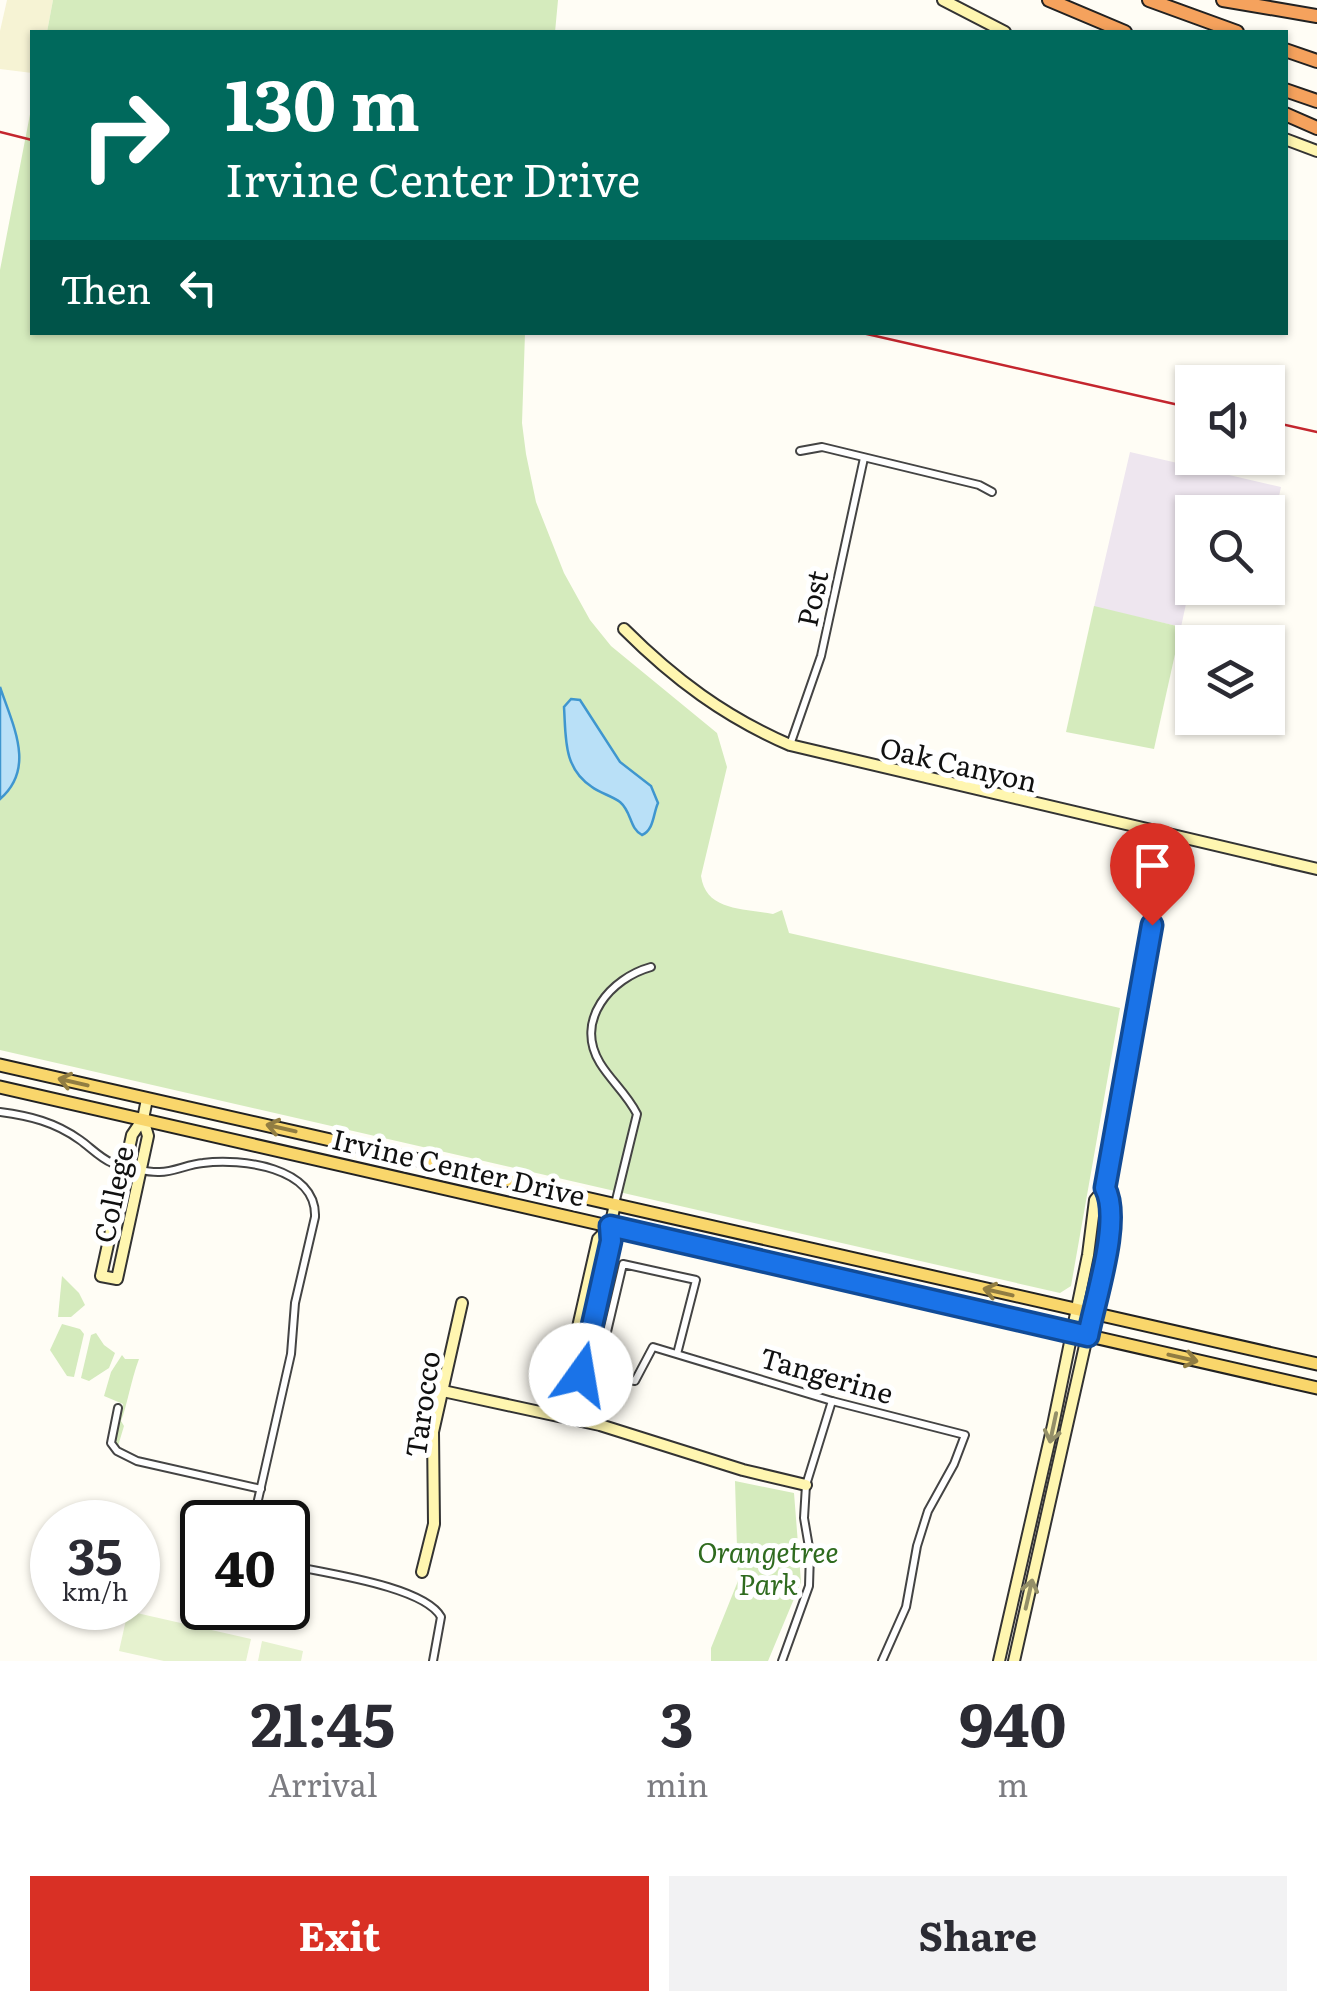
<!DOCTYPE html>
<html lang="en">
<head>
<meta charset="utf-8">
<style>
  :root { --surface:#fff; --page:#f2f2f3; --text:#2b2b33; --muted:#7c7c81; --accent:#d93025 }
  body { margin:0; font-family:Literata,serif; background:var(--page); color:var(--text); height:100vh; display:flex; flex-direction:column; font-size:38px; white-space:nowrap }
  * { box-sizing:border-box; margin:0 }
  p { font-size:32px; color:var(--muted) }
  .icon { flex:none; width:55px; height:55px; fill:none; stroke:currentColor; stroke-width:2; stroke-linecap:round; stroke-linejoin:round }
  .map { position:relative; height:1661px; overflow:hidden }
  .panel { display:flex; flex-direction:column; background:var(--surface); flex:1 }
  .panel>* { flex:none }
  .hud { position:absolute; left:30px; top:30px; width:1258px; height:305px; border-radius:0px; box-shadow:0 2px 8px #0004; background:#00695c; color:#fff; overflow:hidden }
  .controls { position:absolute; left:1175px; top:365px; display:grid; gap:20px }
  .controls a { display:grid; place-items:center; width:110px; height:110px; border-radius:0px; background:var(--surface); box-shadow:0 2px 8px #0004; font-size:50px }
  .speed { position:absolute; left:30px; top:1500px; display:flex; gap:20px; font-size:50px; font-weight:700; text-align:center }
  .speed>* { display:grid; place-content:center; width:130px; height:130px; border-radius:50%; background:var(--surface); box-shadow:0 2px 8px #0004; line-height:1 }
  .speed small { font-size:25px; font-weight:400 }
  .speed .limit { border:5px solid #111; border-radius:15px; background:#fff; color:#111 }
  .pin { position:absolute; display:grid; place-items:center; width:85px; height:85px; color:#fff; margin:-102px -42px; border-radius:50% 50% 50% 0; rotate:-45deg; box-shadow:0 0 10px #0007 }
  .pin .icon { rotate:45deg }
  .me { position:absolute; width:110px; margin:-55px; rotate:13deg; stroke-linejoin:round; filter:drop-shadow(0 0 8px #0008) }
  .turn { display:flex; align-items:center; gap:35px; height:210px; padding:0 30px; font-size:45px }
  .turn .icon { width:130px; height:130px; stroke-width:2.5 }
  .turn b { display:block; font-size:70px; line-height:85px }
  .then { display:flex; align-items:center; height:95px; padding:0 30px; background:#0003; gap:20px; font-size:38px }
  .eta { display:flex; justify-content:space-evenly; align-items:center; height:170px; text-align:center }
  .eta b { font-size:60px; font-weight:700; line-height:70px }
  .cta { display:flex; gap:20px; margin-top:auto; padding:20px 30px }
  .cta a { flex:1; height:115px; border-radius:0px; background:var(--accent); color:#fff; font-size:40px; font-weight:700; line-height:115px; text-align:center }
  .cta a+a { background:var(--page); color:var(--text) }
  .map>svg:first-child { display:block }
  .industrial { fill:#eee6ef }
  .farmland { fill:#f6f3d4 }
  .green { fill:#d5ebbd }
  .pitch { fill:#e6f2cf }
  .water { fill:#b9e0f7; stroke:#3f96cf; stroke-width:2.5 }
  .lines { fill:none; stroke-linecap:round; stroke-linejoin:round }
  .street-casing { stroke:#444; stroke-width:10 }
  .secondary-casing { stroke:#333; stroke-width:14 }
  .primary-casing { stroke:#222; stroke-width:15 }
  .highway-casing { stroke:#222; stroke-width:16 }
  .street { stroke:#fff; stroke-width:6 }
  .secondary { stroke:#fff6b0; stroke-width:10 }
  .primary { stroke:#f9d66b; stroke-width:11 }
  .highway { stroke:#f5a25d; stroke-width:12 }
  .rail { stroke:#c4262e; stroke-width:2.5 }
  .oneway { stroke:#917d42 }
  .oneway2 { stroke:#948f68 }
  .route-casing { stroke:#114b97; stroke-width:25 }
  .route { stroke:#1a73e8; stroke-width:18 }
  .labels { text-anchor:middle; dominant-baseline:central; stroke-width:10; stroke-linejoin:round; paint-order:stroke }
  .street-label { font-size:28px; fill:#111; stroke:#fff }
  .park-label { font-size:28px; font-style:italic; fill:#2f6b1f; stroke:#fff }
</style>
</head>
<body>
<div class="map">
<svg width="1317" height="1661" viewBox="0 0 1317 1661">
  <rect width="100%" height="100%" fill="#fffdf5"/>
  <path class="industrial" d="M1130,452L1281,487L1268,547V512H1192V576L1181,627L1094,607Z"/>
  <path class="farmland" d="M7,0H53L47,32H32V73L0,69V31Z"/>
  <g class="green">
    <path d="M53,0H558L555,32H47Z"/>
    <path d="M32,104V332L525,333L522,423L526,454L536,502L564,573L590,620L611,646L717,733L727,767L701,876C706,911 742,908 773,914L782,910L789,933L1120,1008L1071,1286L1060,1293L0,1050V270Z"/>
    <path d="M1094,606L1181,627L1154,749L1066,732Z"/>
    <path d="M62,1276L79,1293L85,1305L71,1317H58Z"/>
    <path d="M62,1324L80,1329L84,1334L74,1377L67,1376L50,1350Z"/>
    <path d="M96,1333L104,1345L115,1353L109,1368L89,1381L81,1378L91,1335Z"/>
    <path d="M122,1355L125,1359H139C131,1380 127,1406 121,1421L124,1426L118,1446L115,1441L123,1404L104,1396L111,1372Z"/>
    <path d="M735,1481L794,1493L801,1582L768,1661H711V1648L738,1581Z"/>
  </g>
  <g class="pitch">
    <path d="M128,1611L251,1639L246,1661H164L119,1651Z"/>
    <path d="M262,1641L303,1651L301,1661H258Z"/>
  </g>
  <g class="water">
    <path d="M0,687C13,726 36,768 0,799Z"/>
    <path d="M571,699L580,700L620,762L651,786L658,803C653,814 654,830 642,835C629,828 632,812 620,802C612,796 600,793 592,787C563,768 566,738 564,707Z"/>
  </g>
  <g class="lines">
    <g class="street-casing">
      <g id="street">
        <path d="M800,451L822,447L979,485L992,492"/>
        <path d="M790,745L821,656L864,458"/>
        <path d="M0,1112C30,1116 55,1122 80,1140C90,1147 100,1158 112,1163C125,1167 144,1172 158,1172C172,1173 188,1164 203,1163C241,1158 317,1167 315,1217L295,1303L291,1354L253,1522"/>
        <path d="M615,1204L637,1114C627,1094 611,1081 600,1063C574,1020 611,978 651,967"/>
        <path d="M677,1354L696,1280L623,1264L597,1374L635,1381L653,1347L832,1401L965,1435L954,1464L928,1511L917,1546L906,1607L882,1661"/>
        <path d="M118,1408L111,1443L117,1451L137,1461L261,1489"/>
        <path d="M288,1565C323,1573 424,1586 441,1617L433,1661"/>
        <path d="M782,1661L809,1586L810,1553L804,1518L806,1485L832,1401"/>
      </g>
    </g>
    <g class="secondary-casing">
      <g id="secondary">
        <path d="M943,0L1005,32"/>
        <path d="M1285,139L1317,151"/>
        <path d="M624,629C674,679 725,717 790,745L1317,869"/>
        <path d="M143,1119L148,1136L117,1279L101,1276L132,1135L143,1119L147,1099"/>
        <path d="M443,1391L600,1425L743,1470L806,1485"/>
        <path d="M558,1415L598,1239L610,1227"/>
        <path d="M571,1418L611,1241L610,1227L615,1204"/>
        <path d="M422,1572L434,1524L433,1432L462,1303"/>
        <path d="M999,1661L1053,1425L1088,1255L1095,1200L1105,1188L1168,835"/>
        <path d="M1014,1661L1104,1261L1112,1200L1105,1188"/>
      </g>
    </g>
    <g class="primary-casing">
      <g id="primary">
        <path d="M0,1065L1317,1364"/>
        <path d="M0,1087L1317,1388"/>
      </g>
    </g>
    <g class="highway-casing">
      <g id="highway">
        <path d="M1049,0L1125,32"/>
        <path d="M1149,0L1237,32"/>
        <path d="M1223,0L1317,16"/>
        <path d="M1285,50L1317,61"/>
        <path d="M1285,90L1317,101"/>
        <path d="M1285,114L1317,128"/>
      </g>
    </g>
    <use href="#street" class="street"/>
    <use href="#secondary" class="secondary"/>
    <use href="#primary" class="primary"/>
    <use href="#highway" class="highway"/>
    <g class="rail">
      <path d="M0,132L32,140"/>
      <path d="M858,332L1192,408"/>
      <path d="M1268,421L1317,432"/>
    </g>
  </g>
  <defs><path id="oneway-shaft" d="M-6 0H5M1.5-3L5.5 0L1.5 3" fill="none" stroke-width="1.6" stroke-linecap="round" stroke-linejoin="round" transform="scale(2.5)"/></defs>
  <g class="oneway">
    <use href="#oneway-shaft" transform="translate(73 1082) rotate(-167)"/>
    <use href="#oneway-shaft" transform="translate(281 1128) rotate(-167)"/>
    <use href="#oneway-shaft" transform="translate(998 1292) rotate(-167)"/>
    <use href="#oneway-shaft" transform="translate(1183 1358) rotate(13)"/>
  </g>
  <g class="oneway2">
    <use href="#oneway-shaft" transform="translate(1053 1428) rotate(102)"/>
    <use href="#oneway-shaft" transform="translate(1029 1594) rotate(-77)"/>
  </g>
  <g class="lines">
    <g class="route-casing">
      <path id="route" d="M581,1375L611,1241L610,1226L1088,1336C1095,1299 1122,1220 1105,1188L1152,925"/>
    </g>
    <use href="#route" class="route"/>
  </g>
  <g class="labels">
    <g class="street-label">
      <text transform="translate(811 598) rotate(-78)">Post</text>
      <text transform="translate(959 763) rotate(13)">Oak Canyon</text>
      <text transform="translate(459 1166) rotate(13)">Irvine Center Drive</text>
      <text transform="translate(112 1194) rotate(-78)">College</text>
      <text transform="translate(827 1374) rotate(16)">Tangerine</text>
      <text transform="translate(421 1404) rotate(-82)">Tarocco</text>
    </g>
    <g class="park-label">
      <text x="768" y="1551">Orangetree<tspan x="768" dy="32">Park</tspan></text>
    </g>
  </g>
</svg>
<div class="controls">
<a><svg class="icon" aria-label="sound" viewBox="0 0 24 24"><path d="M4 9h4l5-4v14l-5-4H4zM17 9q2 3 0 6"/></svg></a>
<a><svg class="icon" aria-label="search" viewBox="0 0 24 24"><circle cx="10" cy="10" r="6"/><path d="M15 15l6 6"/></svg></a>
<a><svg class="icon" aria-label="layers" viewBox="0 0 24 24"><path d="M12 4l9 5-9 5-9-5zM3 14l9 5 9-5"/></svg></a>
</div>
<div class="speed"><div>35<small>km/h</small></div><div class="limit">40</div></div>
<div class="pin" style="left:1152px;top:925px;background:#d93025"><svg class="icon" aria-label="arrive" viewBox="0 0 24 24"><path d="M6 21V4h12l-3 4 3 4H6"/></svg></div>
<svg class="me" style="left:581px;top:1375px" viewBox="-20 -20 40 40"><circle r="19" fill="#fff"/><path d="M0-13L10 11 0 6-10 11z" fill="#1a73e8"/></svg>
<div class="hud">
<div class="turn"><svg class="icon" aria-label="right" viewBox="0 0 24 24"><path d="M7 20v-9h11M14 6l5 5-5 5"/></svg><div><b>130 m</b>Irvine Center Drive</div></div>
<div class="then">Then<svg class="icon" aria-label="left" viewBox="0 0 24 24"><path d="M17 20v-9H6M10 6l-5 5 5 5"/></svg></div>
</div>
</div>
<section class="panel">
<div class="eta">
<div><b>21:45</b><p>Arrival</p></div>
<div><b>3</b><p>min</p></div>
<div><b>940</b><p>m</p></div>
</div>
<div class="cta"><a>Exit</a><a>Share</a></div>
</section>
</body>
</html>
